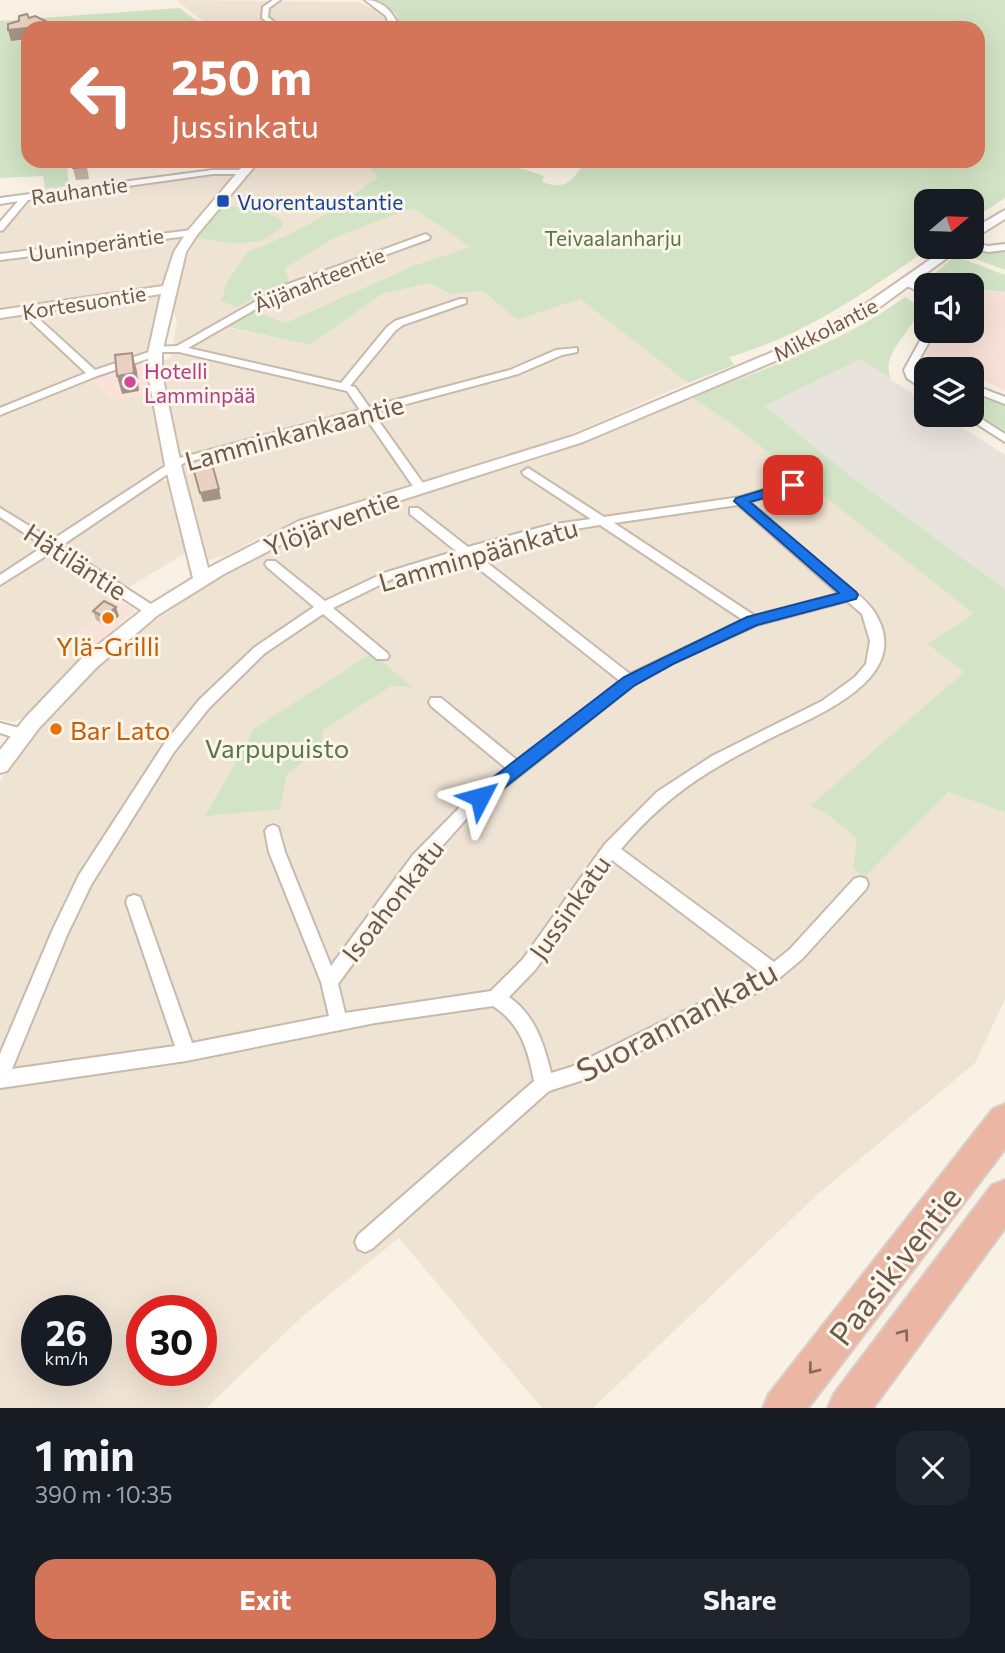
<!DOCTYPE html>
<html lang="en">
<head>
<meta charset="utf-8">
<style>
  :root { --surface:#171b24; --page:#20242c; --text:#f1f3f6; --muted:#9ea1a6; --accent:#d47458 }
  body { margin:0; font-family:Commissioner,sans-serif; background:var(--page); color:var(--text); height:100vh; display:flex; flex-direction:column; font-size:26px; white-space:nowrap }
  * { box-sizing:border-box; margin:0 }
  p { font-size:23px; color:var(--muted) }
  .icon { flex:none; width:38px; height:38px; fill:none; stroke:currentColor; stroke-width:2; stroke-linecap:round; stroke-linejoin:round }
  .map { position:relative; height:1408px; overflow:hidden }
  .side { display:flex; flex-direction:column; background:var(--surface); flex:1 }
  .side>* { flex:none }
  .hud { position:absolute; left:21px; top:21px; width:964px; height:147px; border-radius:21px; box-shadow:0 7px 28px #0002; background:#d47458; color:#fff; overflow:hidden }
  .needle { width:46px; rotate:71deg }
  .fabs { position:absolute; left:914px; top:189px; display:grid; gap:14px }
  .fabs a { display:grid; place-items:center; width:70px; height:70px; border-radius:14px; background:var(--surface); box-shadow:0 7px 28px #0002; font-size:35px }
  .speed { position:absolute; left:21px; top:1295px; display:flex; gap:14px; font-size:35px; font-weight:700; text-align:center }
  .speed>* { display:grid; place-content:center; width:91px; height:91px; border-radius:50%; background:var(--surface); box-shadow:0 7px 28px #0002; line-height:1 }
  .speed small { font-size:18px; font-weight:400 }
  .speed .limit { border:10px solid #d22; background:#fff; color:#111 }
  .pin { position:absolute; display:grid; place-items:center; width:60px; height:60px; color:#fff; margin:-30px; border-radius:14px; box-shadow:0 4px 10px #0006 }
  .me { position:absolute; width:77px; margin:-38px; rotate:51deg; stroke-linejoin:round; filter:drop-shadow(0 0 5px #0008) }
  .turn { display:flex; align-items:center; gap:24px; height:147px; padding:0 35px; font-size:32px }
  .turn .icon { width:91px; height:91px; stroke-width:2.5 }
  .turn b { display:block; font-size:49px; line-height:60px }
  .round { display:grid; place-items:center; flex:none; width:74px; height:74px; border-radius:21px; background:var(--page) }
  .overview { display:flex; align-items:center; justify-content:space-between; height:119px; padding:0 35px }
  h1 { font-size:42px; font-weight:700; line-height:52px }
  .button { display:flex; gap:14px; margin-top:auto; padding:14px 35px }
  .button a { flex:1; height:80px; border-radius:21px; background:var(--accent); color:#fff; font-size:28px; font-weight:700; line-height:80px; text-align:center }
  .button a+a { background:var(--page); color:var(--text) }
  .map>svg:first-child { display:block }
  .residential { fill:#efe3d4; fill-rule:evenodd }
  .commercial { fill:#f8e2d9 }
  .industrial { fill:#e9e3de }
  .green { fill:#d2e4c5 }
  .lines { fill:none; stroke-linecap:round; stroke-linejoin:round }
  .street-casing { stroke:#c8b9ac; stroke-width:4 }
  .secondary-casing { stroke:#cdbbad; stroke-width:4 }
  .highway-casing { stroke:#d6d1cd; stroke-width:4 }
  .street { fill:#fff; fill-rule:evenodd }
  .secondary { fill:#fff; fill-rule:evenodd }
  .highway { fill:#ebb6a3; fill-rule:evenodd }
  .wall { fill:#cab4a4 }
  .shaded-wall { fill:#a49286 }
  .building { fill:#ebd1bf; stroke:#a49286; stroke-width:2 }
  .oneway { stroke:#876c5e }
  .route { fill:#1a73e8; stroke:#114b97; stroke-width:2 }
  .transit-dot { fill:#1a4fb4; stroke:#fcf5ea; stroke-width:2.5 }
  .hotel-dot { fill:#d1479c; stroke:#fcf5ea; stroke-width:2.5 }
  .food-dot { fill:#e8710a; stroke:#fcf5ea; stroke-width:2.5 }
  .labels { text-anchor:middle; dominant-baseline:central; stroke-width:6; stroke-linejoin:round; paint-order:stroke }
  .far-street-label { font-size:21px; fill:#6e594d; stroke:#fcf5ea }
  .far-transit-label { font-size:21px; fill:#164399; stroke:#fcf5ea; text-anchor:start }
  .far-park-label { font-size:21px; fill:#57784a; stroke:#fcf5ea }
  .far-hotel-label { font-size:21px; fill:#b23c85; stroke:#fcf5ea; text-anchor:start }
  .street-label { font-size:26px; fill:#6e594d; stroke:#fcf5ea }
  .food-label { font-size:26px; fill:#c56008; stroke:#fcf5ea }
  .park-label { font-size:26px; fill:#57784a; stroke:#fcf5ea }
  .near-street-label { font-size:32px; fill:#6e594d; stroke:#fcf5ea }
</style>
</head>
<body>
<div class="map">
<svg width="1005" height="1408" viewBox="0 0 1005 1408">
  <rect width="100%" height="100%" fill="#f9f1e4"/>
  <g class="residential">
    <path d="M176,0L359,2L383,14L387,28H212Z"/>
    <path d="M290,161H364L379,176L318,219L286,236L237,307L289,282L284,268L336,237L413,208L472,247L413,266L285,323L255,311L229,328L310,345L382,294L429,283L450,294L483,291L517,320L580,299L688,383L558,440L309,517L258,538L226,556L205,561L165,383L163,361L171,357L177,321L172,309L186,258L196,238L253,244L280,219L258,209L223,205L251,170L260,165Z"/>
    <path d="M220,174L229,175L231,179L189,229L0,256V235L32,200Z"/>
    <path d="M181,236L161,287L0,310V259Z"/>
    <path d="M156,294L161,296L147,350L101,368L92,367L39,315L44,310Z"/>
    <path d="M23,314L85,374L0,408V317Z"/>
    <path d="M91,378L113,400L150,394L167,464L53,538L0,507V416Z"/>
    <path d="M692,397L736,427L974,614L965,671L811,806L824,812L857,838L853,868L865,877L948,792L1005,812V999L975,1063L818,1194L593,1408H542L399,1238L304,1315L206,1408H0V781L38,730L84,680L137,633L218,578L290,540L338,520L539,459L609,433ZM37,1311H96V1370H37ZM142,1311H201V1370H142Z"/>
    <path d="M162,480L170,483L186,551L184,554L127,588L64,547L65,542Z"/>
    <path d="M0,519L42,544V547L0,575Z"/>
    <path d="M52,558L119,600L71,639L92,650L21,719L12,722L0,719V588L43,559Z"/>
  </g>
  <g class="commercial">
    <path d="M971,288L1005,292V390L971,375V369H958L924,355L938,331H971Z"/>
    <path d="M133,363L143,364L148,369L150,394L113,400L91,378Z"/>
    <path d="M119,600L134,609V612L92,650L71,640Z"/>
  </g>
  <path class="industrial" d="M861,359L926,403V415H943L1005,455V589L853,478L765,406Z"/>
  <g class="green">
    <path d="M378,0H1005V198L971,220V201H926V247H931C869,290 802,337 729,357L734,365L688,383L580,299L517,320L483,291L450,294L429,283L382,294L310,345L228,327L255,311L285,323L413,266L471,247L413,208L336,237L285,268L289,282L237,307L221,301L227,282L248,252L286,236L318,219L378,177L364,161C423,161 488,154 544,176L542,182C568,191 571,180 587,161H978V28H402L396,14Z"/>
    <path d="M179,8L201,24L156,28H28V161H89L67,166L69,186L45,189L43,176L0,178V21Z"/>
    <path d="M223,205L258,209L281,219L282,227C255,252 230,242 196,238Z"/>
    <path d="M973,248L989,252L1005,250V270L960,253Z"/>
    <path d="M955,256L1005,275V292L971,288V285H934L930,278Z"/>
    <path d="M905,297L920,307C914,332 879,353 891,379L861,359L765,406L853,478L1005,589V812L948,792L865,877L853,868L857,838L824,812L810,806L964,672L928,644L974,614L736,427L692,397C765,369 842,343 905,297Z"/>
    <path d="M971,390L1005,404V436L971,414Z"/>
    <path d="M372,653L412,687L391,686L323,730L322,748L287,774L280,809L205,816L249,739L252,730Z"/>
  </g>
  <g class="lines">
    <g class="street-casing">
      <g id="street">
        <path d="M273,0H280L269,8L268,17L282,28H275L262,18L263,7Z"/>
        <path d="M213,170H242L246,172L242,174H213L28,200L3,230L0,231V222L18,201L0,204V198Z"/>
        <path d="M192,230L195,231V235L0,260V254Z"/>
        <path d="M426,234L430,237L429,239L289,290L188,348L341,383L387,327L395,321L460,299H466V303L403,325L395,331L350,386L355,387L369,407L510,370L556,350L577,348V352L562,355L518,374L373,413L425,486V492H417L364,415L184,463L61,546L157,608L159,611L157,614H147L52,552L0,585V575L44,546L0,517V508L52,540L176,459L360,410L347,391L179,352H159V355L97,376L0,415V408L86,373L22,313V309H28L95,370L152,351V347L177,346L283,286Z"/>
        <path d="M971,242L988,246L1005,244V250L988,252L968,247H971Z"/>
        <path d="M908,280L926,288V295L905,285L903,283Z"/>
        <path d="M926,330L935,331L919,360L935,369L926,371L916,367L914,370L916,375L926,383V391L907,378L904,370Z"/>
        <path d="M971,384L1005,397V404L971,391Z"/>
        <path d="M972,413L1005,434V442L963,415H971Z"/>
        <path d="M528,468L604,517L740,497L789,482H797V488L750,502C779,528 809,553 838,579C850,589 864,597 873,610C917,675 822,713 779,734C755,746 732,758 709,772C675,793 647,818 621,849L774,962L790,949L854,879L860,877L866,879L868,884L866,889L802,959L770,986L580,1081L549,1091L372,1249L365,1252L358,1249L355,1242L358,1235L534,1081C528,1050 521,1024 493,1006L375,1023L186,1061L0,1088V1054L53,929L79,875L164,744L199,700L255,647L314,607L267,567L265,564L267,561H275L325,601L384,573L456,551L410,514V508H418L468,547L549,525L591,519L524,475L522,472ZM738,505L839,594L755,616L614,523ZM600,525L743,620L630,674L476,554L549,533ZM464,557L620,681L518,761L441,698H431L429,702L431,706L507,769L459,808L413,855L331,966L285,852L278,827L273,825L268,827L265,831L269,852L321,982L329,1016L192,1043L142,902L140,897L134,895L128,897L126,902L175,1046L12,1069L67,935L91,885L174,752L209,708L265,653L323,614L377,659H387L389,656L387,653L333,608L392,579ZM847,601L862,614L870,641L866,664L855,677L822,701L712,756L657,792L605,844L523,959L491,991L345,1013L338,984L425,865L469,816L634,685L673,663L757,625ZM612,860L761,973L571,1067L551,1073C544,1044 535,1015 509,997L535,970Z"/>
        <path d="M0,723L27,730L29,734L27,738L22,740L0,733Z"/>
      </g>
    </g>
    <g class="secondary-casing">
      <g id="secondary">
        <path d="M365,0C383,0 393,12 400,28H390L386,16Z"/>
        <path d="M247,161H259L197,235L186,252L162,353V374L181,465L208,568L299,521L573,436L789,345L863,306L948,247H962L873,312L799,351L583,442L311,529L224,574L158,615L97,667L39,728L7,771L0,773V750L25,718L83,657L146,607L193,578L165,465L148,374V353L161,294L0,318V310L163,286L174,252L186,233Z"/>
        <path d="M1005,210V219L971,240V230Z"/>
      </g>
    </g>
    <g class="highway-casing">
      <g id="highway">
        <path d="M1005,1104V1149L808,1408H763L769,1394L993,1109Z"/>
        <path d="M1005,1180V1228L873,1408H828L834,1394L992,1185Z"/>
      </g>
    </g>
    <use href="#street" class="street"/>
    <use href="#secondary" class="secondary"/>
    <use href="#highway" class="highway"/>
  </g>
  <g class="wall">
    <path d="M71,161L87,167L89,179L76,180Z"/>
    <path d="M93,611L119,616L107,626L96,620Z"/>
  </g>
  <g class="shaded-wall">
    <path d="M54,25L55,28H28Z"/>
    <path d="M28,28V39L11,41L8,30Z"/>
    <path d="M132,353L137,371L139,391L122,394L117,376Z"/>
    <path d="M219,489L221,499L203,502L200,493Z"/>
    <path d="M116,607L119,616L107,626L104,617Z"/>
  </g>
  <g class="building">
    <path d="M27,14L29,18L35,16L54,25L8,30V24L19,21V16Z"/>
    <path d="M71,161H85L86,167L73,168Z"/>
    <path d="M132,353L134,373L117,376L115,355Z"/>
    <path d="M212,464L219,489L200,493L193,468Z"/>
    <path d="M104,601L116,607L104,617L93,611Z"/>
  </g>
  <defs><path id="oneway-chevron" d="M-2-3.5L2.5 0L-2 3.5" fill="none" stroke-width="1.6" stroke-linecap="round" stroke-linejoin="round" transform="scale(1.75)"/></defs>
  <g class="oneway">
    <use href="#oneway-chevron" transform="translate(904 1334) rotate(-53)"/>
    <use href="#oneway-chevron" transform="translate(813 1369) rotate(128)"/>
  </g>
  <path class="route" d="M793,481L798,482V488L750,502L856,592L858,595L856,599L757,625L673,664L635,685L486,802H474L472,797L474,792L624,677L747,617L839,593L734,501L736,498Z"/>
  <rect class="transit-dot" x="216" y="194" width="14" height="14" rx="3.5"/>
  <circle class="hotel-dot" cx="130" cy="382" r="7"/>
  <g class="food-dot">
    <circle cx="108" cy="618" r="7"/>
    <circle cx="56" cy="729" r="7"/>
  </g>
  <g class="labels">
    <g class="far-street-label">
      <text transform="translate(79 190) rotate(-8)">Rauhantie</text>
      <text transform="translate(96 244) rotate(-8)">Uuninperäntie</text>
      <text transform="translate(319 279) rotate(-22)">Äijänahteentie</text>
      <text transform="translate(84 302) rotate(-9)">Kortesuontie</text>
      <text transform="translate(825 329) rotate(-27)">Mikkolantie</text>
    </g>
    <g class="far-transit-label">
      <text x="237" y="201">Vuorentaustantie</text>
    </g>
    <g class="far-park-label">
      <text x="613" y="237">Teivaalanharju</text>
    </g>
    <g class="far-hotel-label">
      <text x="144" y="370">Hotelli<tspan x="144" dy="24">Lamminpää</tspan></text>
    </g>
    <g class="street-label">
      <text transform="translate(294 432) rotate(-15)">Lamminkankaantie</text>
      <text transform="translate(331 522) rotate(-21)">Ylöjärventie</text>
      <text transform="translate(478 554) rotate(-16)">Lamminpäänkatu</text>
      <text transform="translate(76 561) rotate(33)">Hätiläntie</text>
      <text transform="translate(392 900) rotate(-52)">Isoahonkatu</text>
      <text transform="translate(569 907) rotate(-55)">Jussinkatu</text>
    </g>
    <g class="food-label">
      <text x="108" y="645">Ylä-Grilli</text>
      <text x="70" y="729" text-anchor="start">Bar Lato</text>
    </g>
    <g class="park-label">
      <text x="277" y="747">Varpupuisto</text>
    </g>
    <g class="near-street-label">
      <text transform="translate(676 1020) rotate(-28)">Suorannankatu</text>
      <text transform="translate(894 1265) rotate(-52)">Paasikiventie</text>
    </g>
  </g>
</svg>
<div class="fabs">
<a><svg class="needle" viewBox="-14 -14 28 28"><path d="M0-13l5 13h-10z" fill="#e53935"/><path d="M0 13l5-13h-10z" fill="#9ea1a6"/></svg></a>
<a><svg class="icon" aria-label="sound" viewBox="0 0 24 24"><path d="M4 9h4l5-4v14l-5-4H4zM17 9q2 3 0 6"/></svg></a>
<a><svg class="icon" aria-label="layers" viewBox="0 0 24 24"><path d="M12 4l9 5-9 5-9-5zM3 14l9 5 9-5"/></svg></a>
</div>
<div class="speed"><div>26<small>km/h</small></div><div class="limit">30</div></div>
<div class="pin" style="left:793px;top:485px;background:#d93025"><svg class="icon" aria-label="arrive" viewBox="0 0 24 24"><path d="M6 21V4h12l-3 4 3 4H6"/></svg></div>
<svg class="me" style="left:480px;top:797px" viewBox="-20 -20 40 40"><path d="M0-17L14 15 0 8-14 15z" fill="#1a73e8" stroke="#fff" stroke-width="4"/></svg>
<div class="hud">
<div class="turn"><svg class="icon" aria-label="left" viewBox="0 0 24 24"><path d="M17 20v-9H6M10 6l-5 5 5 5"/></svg><div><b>250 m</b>Jussinkatu</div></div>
</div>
</div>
<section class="side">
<div class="overview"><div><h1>1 min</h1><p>390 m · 10:35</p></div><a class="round"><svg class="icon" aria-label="close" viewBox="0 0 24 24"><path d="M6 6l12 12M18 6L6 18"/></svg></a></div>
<div class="button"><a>Exit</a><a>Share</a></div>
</section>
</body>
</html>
